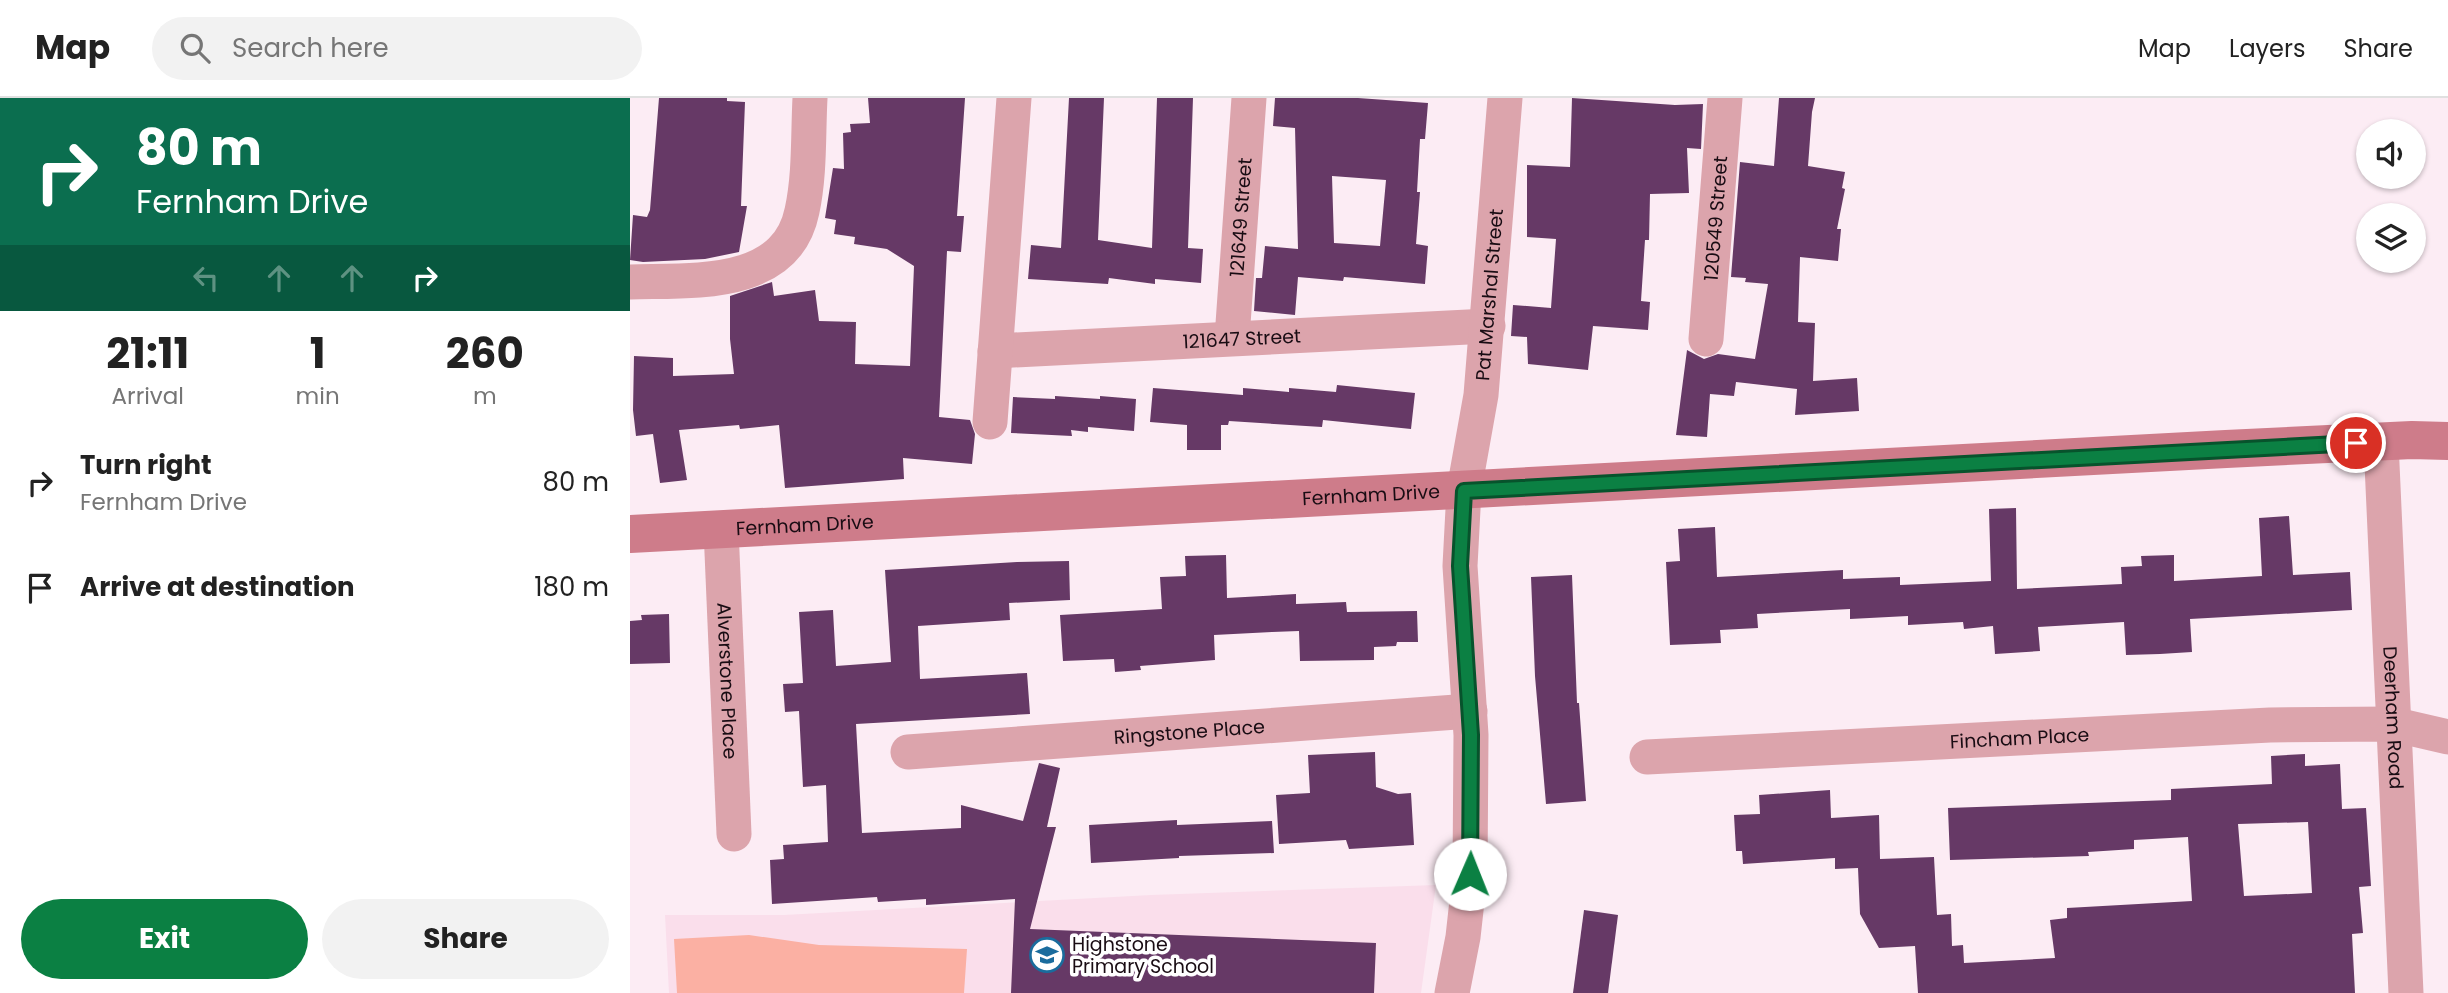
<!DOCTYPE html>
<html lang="en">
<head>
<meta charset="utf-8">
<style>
  :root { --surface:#fff; --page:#f2f2f2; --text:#222; --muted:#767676; --line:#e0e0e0; --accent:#0b8043 }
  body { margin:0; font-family:Poppins,sans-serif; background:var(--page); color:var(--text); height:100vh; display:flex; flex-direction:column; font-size:26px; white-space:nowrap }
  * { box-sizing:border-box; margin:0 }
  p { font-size:23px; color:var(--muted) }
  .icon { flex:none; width:38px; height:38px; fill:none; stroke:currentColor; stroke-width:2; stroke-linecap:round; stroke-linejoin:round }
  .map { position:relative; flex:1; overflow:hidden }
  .drawer { display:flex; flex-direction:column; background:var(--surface); width:630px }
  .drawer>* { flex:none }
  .top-card { background:#0b6e4f; color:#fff; overflow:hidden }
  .fabs { position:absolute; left:1726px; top:21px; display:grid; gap:14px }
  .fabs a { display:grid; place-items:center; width:70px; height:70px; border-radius:50%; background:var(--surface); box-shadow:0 2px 5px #0004; font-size:35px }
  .pin { position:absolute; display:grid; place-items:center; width:60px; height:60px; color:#fff; margin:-30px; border:4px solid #fff; border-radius:50%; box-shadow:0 2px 7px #0007 }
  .me { position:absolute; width:77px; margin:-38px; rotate:1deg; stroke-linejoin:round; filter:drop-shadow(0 0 5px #0008) }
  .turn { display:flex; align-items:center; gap:24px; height:147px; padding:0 21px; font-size:32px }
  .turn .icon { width:91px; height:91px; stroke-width:2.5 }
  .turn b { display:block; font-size:49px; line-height:60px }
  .lanes { display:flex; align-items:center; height:66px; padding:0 21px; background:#0003; justify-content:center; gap:35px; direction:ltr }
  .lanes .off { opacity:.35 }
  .eta { display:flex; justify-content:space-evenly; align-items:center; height:119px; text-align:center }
  .eta b { font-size:42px; font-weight:700; line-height:49px }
  .button { display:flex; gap:14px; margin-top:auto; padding:14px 21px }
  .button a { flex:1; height:80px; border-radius:42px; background:var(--accent); color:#fff; font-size:28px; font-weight:700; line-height:80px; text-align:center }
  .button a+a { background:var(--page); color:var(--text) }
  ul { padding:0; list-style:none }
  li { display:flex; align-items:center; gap:21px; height:105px; padding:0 21px }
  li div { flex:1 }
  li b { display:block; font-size:26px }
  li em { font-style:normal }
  header { display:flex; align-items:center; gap:42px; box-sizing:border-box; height:98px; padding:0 35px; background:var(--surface); border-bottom:2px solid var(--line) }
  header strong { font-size:33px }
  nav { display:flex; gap:38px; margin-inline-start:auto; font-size:24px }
  .search { width:490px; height:63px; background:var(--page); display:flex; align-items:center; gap:18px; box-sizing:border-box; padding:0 24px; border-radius:38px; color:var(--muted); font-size:26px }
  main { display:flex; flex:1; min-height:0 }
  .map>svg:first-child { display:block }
  .built { fill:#fadeeb }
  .green { fill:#fbb0a3 }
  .building { fill:#663966; fill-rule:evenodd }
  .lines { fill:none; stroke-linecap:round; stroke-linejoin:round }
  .street { stroke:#dca4ac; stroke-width:35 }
  .secondary { stroke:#ce7c8a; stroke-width:38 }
  .route-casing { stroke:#07532c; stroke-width:18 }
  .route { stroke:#0b8043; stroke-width:12 }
  .labels { text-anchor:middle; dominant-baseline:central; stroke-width:7; stroke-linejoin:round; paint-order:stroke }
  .street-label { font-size:19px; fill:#190c13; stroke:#fff }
  .poi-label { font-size:19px; fill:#190c13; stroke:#fff; text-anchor:start }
</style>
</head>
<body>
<header>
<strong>Map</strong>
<div class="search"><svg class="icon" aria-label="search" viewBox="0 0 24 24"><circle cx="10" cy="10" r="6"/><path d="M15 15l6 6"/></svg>Search here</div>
<nav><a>Map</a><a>Layers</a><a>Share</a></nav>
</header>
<main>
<section class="drawer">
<div class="top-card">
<div class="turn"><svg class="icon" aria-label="right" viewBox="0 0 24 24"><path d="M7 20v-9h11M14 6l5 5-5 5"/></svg><div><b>80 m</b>Fernham Drive</div></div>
<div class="lanes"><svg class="icon off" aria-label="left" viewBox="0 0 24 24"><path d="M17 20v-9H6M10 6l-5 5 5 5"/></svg><svg class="icon off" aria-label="ahead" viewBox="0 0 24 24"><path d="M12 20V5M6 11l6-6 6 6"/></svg><svg class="icon off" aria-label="ahead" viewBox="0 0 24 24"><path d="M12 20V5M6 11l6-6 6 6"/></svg><svg class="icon" aria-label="right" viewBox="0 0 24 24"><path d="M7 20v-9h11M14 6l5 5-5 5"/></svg></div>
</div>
<div class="eta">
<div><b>21:11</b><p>Arrival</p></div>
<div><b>1</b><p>min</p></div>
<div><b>260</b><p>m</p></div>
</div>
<ul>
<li><svg class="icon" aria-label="right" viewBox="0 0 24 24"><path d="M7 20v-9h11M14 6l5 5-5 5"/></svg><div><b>Turn right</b><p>Fernham Drive</p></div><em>80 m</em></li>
<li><svg class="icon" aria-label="arrive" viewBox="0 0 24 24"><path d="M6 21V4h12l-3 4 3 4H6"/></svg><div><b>Arrive at destination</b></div><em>180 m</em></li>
</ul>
<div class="button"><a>Exit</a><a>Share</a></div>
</section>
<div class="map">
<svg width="1818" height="895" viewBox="0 0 1818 895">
  <rect width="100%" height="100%" fill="#fcecf4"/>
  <path class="built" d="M806,787L791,895H39L35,817H154L521,797Z"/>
  <path class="green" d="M119,837L189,847L337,851L334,895H47L44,841Z"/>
  <g class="building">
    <path d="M29,0H97V3L115,4L111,108H117L109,154L75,161L13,164L0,162L3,117L17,119L20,112Z"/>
    <path d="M238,0H335L327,118H334L331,154L317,153L309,319L340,322L345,336L342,366L273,360L274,381L155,390L149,327L110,331L109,327L49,332L57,382L30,385L23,336L6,338L3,312L4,258L43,260V278L104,276L100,241V198L142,184L144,198L185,192L189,223L226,224L225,266L280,268L284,168L257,151L224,146L225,139L204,136L206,122L195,120L203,70L214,71L213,35L221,34L220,26L240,25Z"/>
    <path d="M439,0H474L468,142L522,150L527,0H563L558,150L573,151L571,185L525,181V186L479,180L478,186L398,181L401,147L431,150Z"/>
    <path d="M645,0H728L798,5L795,41H790L787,94H790L786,146L798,148L795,186L714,179L713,183L668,179L665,217L624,213L626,180H632L635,148L668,151L665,30L643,28ZM702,78L756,82L750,148L704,145Z"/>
    <path d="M942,0L1045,7L1073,6L1071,51L1057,50L1059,95L1020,96L1019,142H1015L1011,203L1020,204L1018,232L963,228L958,272L898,266L897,239L881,238L883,207L921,210L926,141L897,139V67L940,69Z"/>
    <path d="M1149,0H1185L1182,14L1178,68L1215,74L1212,90L1215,91L1207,131H1211L1208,163L1170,159L1168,224L1185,225L1183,283L1227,280L1229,313L1165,317L1167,291L1106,284L1104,298L1080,296L1077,339L1046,337L1057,252L1074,261L1088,256L1125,261L1138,186L1115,184L1116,180L1101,179L1110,64L1144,68Z"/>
    <path d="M707,287L785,295L781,331L693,322L692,329L599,323L598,327H591V352H557V327L520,324L523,290L613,297V290L659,294V290L706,294Z"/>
    <path d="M425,298L470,301V298L506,301L504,333L458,329V334L441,332L442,338L381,335L383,299L425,301Z"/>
    <path d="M1386,410L1387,491L1492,486L1491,469L1512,468L1511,458L1544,457V483L1632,478L1629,420L1659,418L1663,477L1720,474L1722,512L1560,521L1562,554L1530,556L1496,557L1494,524L1408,529L1410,553L1365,556L1363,528L1334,531L1333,524L1278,527V518L1220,521V511L1127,516L1128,530L1090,532L1091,545L1040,547L1036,464L1050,463L1048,431L1085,429L1087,479L1213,472V481L1270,479V487L1361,483L1359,411Z"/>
    <path d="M596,457L597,500L666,496V506L716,504L717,514L787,513L788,544H767L766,548L744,549V562L670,563L669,533L642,534L584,537L585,562L510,568L511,572L485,574L484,561L433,563L430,517L532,511L530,479L556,478L555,458Z"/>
    <path d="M439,463L440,502L379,505L380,522L288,528L290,581L397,575L400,616L226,626L232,735L331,730V707L393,723L409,665L430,670L417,729H426L400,831L746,845L744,895H381L385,801L296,807V801L248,804L247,799L142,806L140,762L154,761L153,747L198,744L196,687L173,689L169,613L155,614L153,586L173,585L169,514L203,512L206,568L261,564L255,472L387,464Z"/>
    <path d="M942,477L947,605H949L956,703L916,706L905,578L901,479Z"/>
    <path d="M39,516L40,565L0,566V523L12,522L11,517Z"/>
    <path d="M745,654L746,689L768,696L781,695L784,747L719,751L716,742L649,746L646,697L680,695L678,657Z"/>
    <path d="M1675,656V668L1710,666L1712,711L1736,710L1741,788L1729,789L1733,835L1722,836L1725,895H1288L1285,848L1249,850L1230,816L1228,770L1205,771V760L1113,766L1112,753H1106L1104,717L1130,716L1129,697L1200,692L1201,720L1249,717L1250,761L1304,759L1307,817L1321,816L1322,848L1333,847L1334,865L1425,860L1420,822L1437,820V810L1562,803L1558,739L1504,742V751L1458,754L1459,758L1320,762L1318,710L1541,702V691L1642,686L1641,658ZM1678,724L1682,795L1614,798L1608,726Z"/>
    <path d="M547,722V727L642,723L644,755L549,758V760L461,765L459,727Z"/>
    <path d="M954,812L988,817L978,895H943Z"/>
  </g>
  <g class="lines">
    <g class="street">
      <path d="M0,184C62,182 156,191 172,113C180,76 178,37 180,0"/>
      <path id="s1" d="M602,240L619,0"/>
      <path id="s2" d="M1076,241L1095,0"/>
      <path id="s3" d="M365,253L858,228"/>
      <path d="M360,324L384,0"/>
      <path id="s4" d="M1751,344L1776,895"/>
      <path id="s5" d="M91,431L104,736"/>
      <path id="s6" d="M278,654L840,613"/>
      <path id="s7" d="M1017,659L1640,627L1762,626L1818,639"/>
      <path id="s8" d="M822,895L833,839L840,776L841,637L830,468L834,392L851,297L875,0"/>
    </g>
    <path class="secondary" id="s9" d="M0,436L1596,351L1782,342L1818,343"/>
  </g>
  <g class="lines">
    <g class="route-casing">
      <path id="route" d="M840,776L841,637L830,468L834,393L1726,345"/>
    </g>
    <use href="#route" class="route"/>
  </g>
  <defs>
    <g id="school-ring" transform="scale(1.75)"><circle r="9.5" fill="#fff" stroke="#1a6c9d" stroke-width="1.5"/><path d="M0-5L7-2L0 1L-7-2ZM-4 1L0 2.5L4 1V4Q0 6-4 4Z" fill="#1a6c9d"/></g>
  </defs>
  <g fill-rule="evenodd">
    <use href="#school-ring" x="417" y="857"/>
  </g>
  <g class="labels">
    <g class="street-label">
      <text stroke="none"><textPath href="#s1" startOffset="121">121649 Street</textPath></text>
      <text stroke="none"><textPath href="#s2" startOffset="121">120549 Street</textPath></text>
      <text stroke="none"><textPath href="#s8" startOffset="702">Pat Marshal Street</textPath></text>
      <text stroke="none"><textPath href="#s3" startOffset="247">121647 Street</textPath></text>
      <text stroke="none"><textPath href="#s9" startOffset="742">Fernham Drive</textPath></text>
      <text stroke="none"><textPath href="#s9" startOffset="175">Fernham Drive</textPath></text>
      <text stroke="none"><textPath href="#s5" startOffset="152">Alverstone Place</textPath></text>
      <text stroke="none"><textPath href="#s4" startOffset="276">Deerham Road</textPath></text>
      <text stroke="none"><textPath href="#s6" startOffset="282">Ringstone Place</textPath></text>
      <text stroke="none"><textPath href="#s7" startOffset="373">Fincham Place</textPath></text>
    </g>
    <g class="poi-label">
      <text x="442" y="846">Highstone<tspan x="442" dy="22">Primary School</tspan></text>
    </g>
  </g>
</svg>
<div class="fabs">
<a><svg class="icon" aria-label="sound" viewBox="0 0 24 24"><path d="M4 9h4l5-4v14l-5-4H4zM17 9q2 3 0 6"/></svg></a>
<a><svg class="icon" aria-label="layers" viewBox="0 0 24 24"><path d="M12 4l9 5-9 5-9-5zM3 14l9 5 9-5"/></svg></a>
</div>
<div class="pin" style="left:1726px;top:345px;background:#d93025"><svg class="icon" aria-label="arrive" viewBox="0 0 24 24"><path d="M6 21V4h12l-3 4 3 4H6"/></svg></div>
<svg class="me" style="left:840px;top:776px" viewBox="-20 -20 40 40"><circle r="19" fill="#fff"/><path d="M0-13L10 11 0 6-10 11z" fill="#0b8043"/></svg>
</div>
</main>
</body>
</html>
